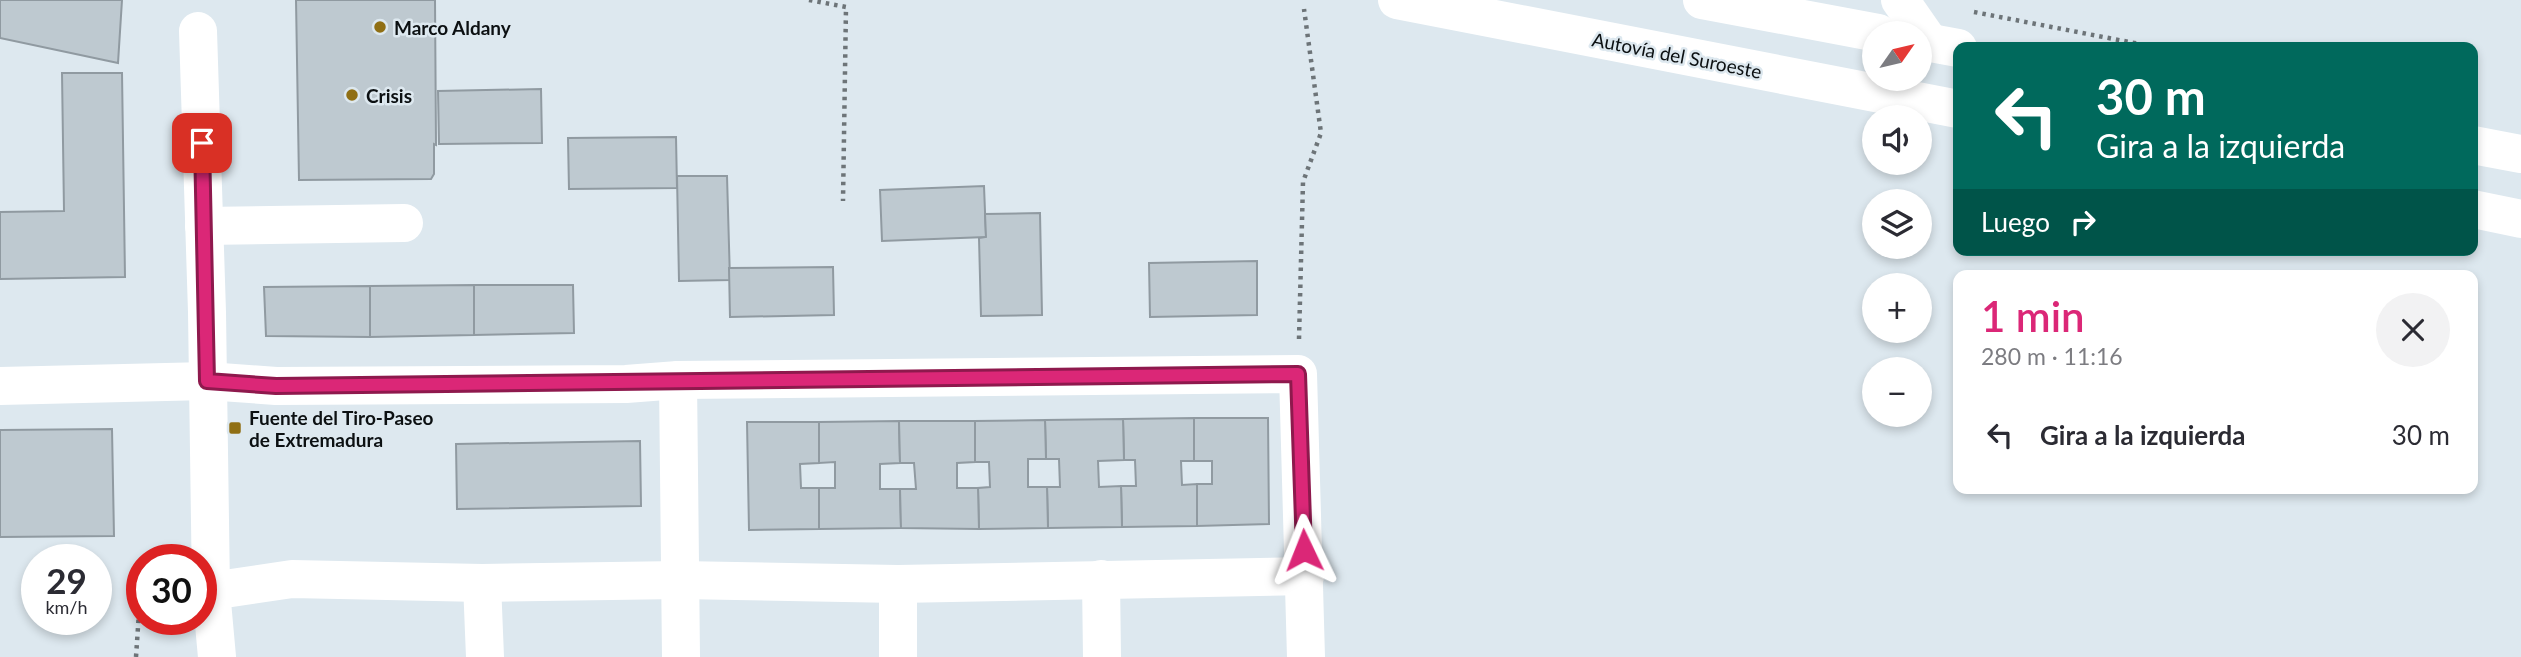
<!DOCTYPE html>
<html lang="es">
<head>
<meta charset="utf-8">
<style>
  :root { --surface:#fff; --page:#f2f2f3; --text:#2b2b33; --muted:#7c7c81; --accent:#db2777 }
  body { margin:0; font-family:Lato,sans-serif; background:var(--page); color:var(--text); height:100vh; display:flex; flex-direction:column; font-size:26px; white-space:nowrap }
  * { box-sizing:border-box; margin:0 }
  p { font-size:23px; color:var(--muted) }
  .icon { flex:none; width:38px; height:38px; fill:none; stroke:currentColor; stroke-width:2; stroke-linecap:round; stroke-linejoin:round }
  .map { position:relative; flex:1; overflow:hidden }
  .details { position:absolute; left:1953px; top:270px; width:525px; height:224px; display:flex; flex-direction:column; background:var(--surface); border-radius:14px; box-shadow:0 4px 10px #0003 }
  .details>* { flex:none }
  .banner { position:absolute; left:1953px; top:42px; width:525px; height:214px; border-radius:14px; box-shadow:0 4px 10px #0003; background:#00695c; color:#fff; overflow:hidden }
  .needle { width:46px; rotate:56deg }
  .fabs { position:absolute; left:1862px; top:21px; display:grid; gap:14px }
  .fabs a { display:grid; place-items:center; width:70px; height:70px; border-radius:50%; background:var(--surface); box-shadow:0 4px 10px #0003; font-size:35px }
  .speed { position:absolute; left:21px; top:544px; display:flex; gap:14px; font-size:35px; font-weight:700; text-align:center }
  .speed>* { display:grid; place-content:center; width:91px; height:91px; border-radius:50%; background:var(--surface); box-shadow:0 4px 10px #0003; line-height:1 }
  .speed small { font-size:18px; font-weight:400 }
  .speed .limit { border:10px solid #d22; background:#fff; color:#111 }
  .pin { position:absolute; display:grid; place-items:center; width:60px; height:60px; color:#fff; margin:-30px; border-radius:14px; box-shadow:0 4px 10px #0006 }
  .me { position:absolute; width:77px; margin:-38px; rotate:358deg; stroke-linejoin:round; filter:drop-shadow(0 0 5px #0008) }
  .turn { display:flex; align-items:center; gap:24px; height:147px; padding:0 28px; font-size:32px }
  .turn .icon { width:91px; height:91px; stroke-width:2.5 }
  .turn b { display:block; font-size:49px; line-height:60px }
  .then { display:flex; align-items:center; height:66px; padding:0 28px; background:#0003; gap:14px; font-size:26px }
  .round { display:grid; place-items:center; flex:none; width:74px; height:74px; border-radius:37px; background:var(--page) }
  .summary { display:flex; align-items:center; justify-content:space-between; height:119px; padding:0 28px }
  h1 { font-size:42px; font-weight:600; line-height:52px; color:var(--accent) }
  ul { padding:0; list-style:none }
  li { display:flex; align-items:center; gap:21px; height:91px; padding:0 28px }
  li div { flex:1 }
  li b { display:block; font-size:26px }
  li em { font-style:normal }
  .map>svg:first-child { display:block }
  .building { fill:#bec9d0; stroke:#909aa1; stroke-width:2 }
  .lines { fill:none; stroke-linecap:round; stroke-linejoin:round }
  .path { stroke:#6d7478; stroke-width:4.5; stroke-dasharray:3.5 5; stroke-linecap:butt }
  .minor { stroke:#fff; stroke-width:38 }
  .highway { stroke:#fff; stroke-width:38 }
  .route-casing { stroke:#8e194d; stroke-width:18 }
  .route { stroke:#db2777; stroke-width:12 }
  .poi-dot { fill:#906f14; stroke:#dde8ef; stroke-width:2.5 }
  .labels { text-anchor:middle; dominant-baseline:central; stroke-width:5; stroke-linejoin:round; paint-order:stroke }
  .poi-label { font-size:19px; font-weight:bold; fill:#0c1012; stroke:#dde8ef; text-anchor:start }
  .street-label { font-size:19px; fill:#0c1012; stroke:#dde8ef }
</style>
</head>
<body>
<div class="map">
<svg width="2521" height="657" viewBox="0 0 2521 657">
  <rect width="100%" height="100%" fill="#dde8ef"/>
  <g class="building">
    <path d="M0,0H122L118,63L0,38Z"/>
    <path d="M296,0H435L436,145L434,144V174L431,179L299,180Z"/>
    <path d="M62,73H122L125,277L0,279V212L64,211Z"/>
    <path d="M541,89L542,143L439,144L438,91Z"/>
    <path d="M676,137L677,188L569,189L568,138Z"/>
    <path d="M677,176H727L730,280L679,281Z"/>
    <path d="M984,186L986,237L882,241L880,190Z"/>
    <path d="M1040,213L1042,315L981,316L979,238L986,237L985,214Z"/>
    <path d="M1257,261V315L1150,317L1149,263Z"/>
    <path d="M833,267L834,315L730,317L729,268Z"/>
    <path d="M474,285H573L574,333L474,335Z"/>
    <path d="M474,285V335L370,337V286Z"/>
    <path d="M370,286V337L266,336L264,287Z"/>
    <path d="M1194,418V461H1181L1182,485L1197,484V526L1122,527L1121,486H1136L1135,460H1124L1123,419Z"/>
    <path d="M1194,418H1268L1269,524L1197,526V484H1212V461H1194Z"/>
    <path d="M1123,419L1124,460L1098,461L1099,487L1121,486L1122,527L1048,528L1047,487H1060L1059,459H1046L1045,420Z"/>
    <path d="M1045,420L1046,459H1028V487H1047L1048,528L979,529L978,488L990,487L989,462H975V421Z"/>
    <path d="M899,421L900,463L880,464V489H900L901,528L819,529V488H835V462L819,463V422Z"/>
    <path d="M899,421H975V462L957,463V488H978L979,529L901,528L900,489H916L914,463H900Z"/>
    <path d="M747,422H819V463L800,464L801,488H819V529L749,530Z"/>
    <path d="M112,429L114,536L0,537V430Z"/>
    <path d="M640,441L641,506L457,509L456,444Z"/>
  </g>
  <g class="lines">
    <g class="path">
      <path d="M809,0L846,7L843,201"/>
      <path d="M1974,12L2155,47"/>
      <path d="M1299,339L1303,182L1321,133L1304,9"/>
      <path d="M136,657L139,612"/>
    </g>
    <g class="minor">
      <path d="M1900,0L1930,43"/>
      <path d="M198,31L207,312L211,591L217,657"/>
      <path d="M204,226L404,223"/>
      <path d="M678,380L681,657"/>
      <path d="M0,386L207,381L276,386L626,384L678,380L1298,374L1306,657"/>
      <path d="M1101,579L1102,657"/>
      <path d="M482,583L485,657"/>
      <path d="M211,591L292,579L482,583L680,580L898,584L1305,576"/>
      <path d="M898,657V584"/>
    </g>
    <g class="highway">
      <path d="M1397,0L1958,109"/>
      <path d="M1702,0L1878,33"/>
      <path d="M1920,41L1958,48"/>
      <path d="M2473,145L2521,154"/>
      <path d="M2473,209L2521,219"/>
    </g>
  </g>
  <g class="lines">
    <g class="route-casing">
      <path id="route" d="M202,143L207,381L276,386L1298,374L1304,550"/>
    </g>
    <use href="#route" class="route"/>
  </g>
  <g class="poi-dot">
    <circle cx="380" cy="27" r="7"/>
    <circle cx="352" cy="95" r="7"/>
    <rect x="228" y="421" width="14" height="14" rx="3.5"/>
  </g>
  <g class="labels">
    <g class="poi-label">
      <text x="394" y="27">Marco Aldany</text>
      <text x="366" y="95">Crisis</text>
      <text x="249" y="417">Fuente del Tiro-Paseo<tspan x="249" dy="22">de Extremadura</tspan></text>
    </g>
    <g class="street-label">
      <text transform="translate(1677 55) rotate(11)">Autovía del Suroeste</text>
    </g>
  </g>
</svg>
<div class="fabs">
<a><svg class="needle" viewBox="-14 -14 28 28"><path d="M0-13l5 13h-10z" fill="#e53935"/><path d="M0 13l5-13h-10z" fill="#7c7c81"/></svg></a>
<a><svg class="icon" aria-label="sound" viewBox="0 0 24 24"><path d="M4 9h4l5-4v14l-5-4H4zM17 9q2 3 0 6"/></svg></a>
<a><svg class="icon" aria-label="layers" viewBox="0 0 24 24"><path d="M12 4l9 5-9 5-9-5zM3 14l9 5 9-5"/></svg></a>
<a>+</a>
<a>−</a>
</div>
<div class="speed"><div>29<small>km/h</small></div><div class="limit">30</div></div>
<div class="pin" style="left:202px;top:143px;background:#d93025"><svg class="icon" aria-label="arrive" viewBox="0 0 24 24"><path d="M6 21V4h12l-3 4 3 4H6"/></svg></div>
<svg class="me" style="left:1304px;top:550px" viewBox="-20 -20 40 40"><path d="M0-17L14 15 0 8-14 15z" fill="#db2777" stroke="#fff" stroke-width="4"/></svg>
<div class="banner">
<div class="turn"><svg class="icon" aria-label="left" viewBox="0 0 24 24"><path d="M17 20v-9H6M10 6l-5 5 5 5"/></svg><div><b>30 m</b>Gira a la izquierda</div></div>
<div class="then">Luego<svg class="icon" aria-label="right" viewBox="0 0 24 24"><path d="M7 20v-9h11M14 6l5 5-5 5"/></svg></div>
</div>
<section class="details">
<div class="summary"><div><h1>1 min</h1><p>280 m · 11:16</p></div><a class="round"><svg class="icon" aria-label="close" viewBox="0 0 24 24"><path d="M6 6l12 12M18 6L6 18"/></svg></a></div>
<ul>
<li><svg class="icon" aria-label="left" viewBox="0 0 24 24"><path d="M17 20v-9H6M10 6l-5 5 5 5"/></svg><div><b>Gira a la izquierda</b></div><em>30 m</em></li>
</ul>
</section>
</div>
</body>
</html>
